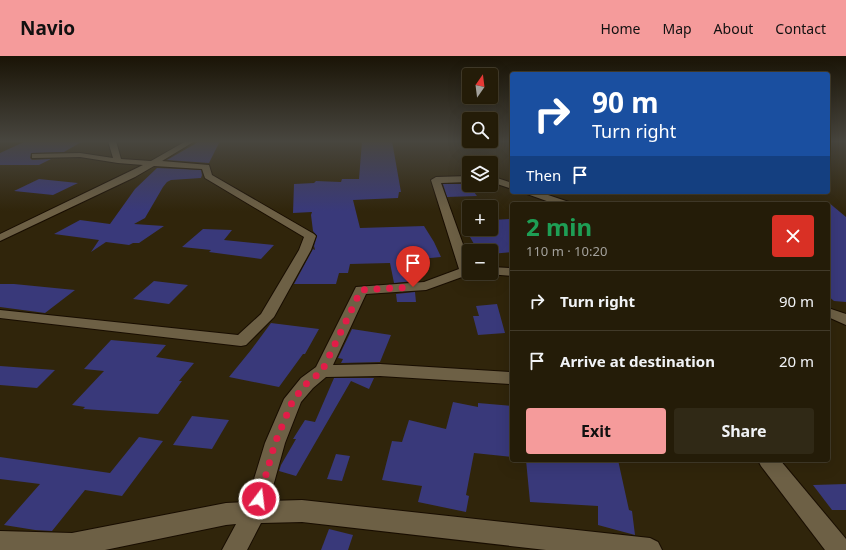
<!DOCTYPE html>
<html lang="en">
<head>
<meta charset="utf-8">
<style>
  :root { --surface:#241c08; --page:#302916; --text:#f1f3f6; --muted:#a3a19c; --line:#413a29; --accent:#f59b9b }
  body { margin:0; font-family:"Noto Sans",sans-serif; background:var(--page); color:var(--text); height:100vh; display:flex; flex-direction:column; font-size:15px; white-space:nowrap }
  * { box-sizing:border-box; margin:0 }
  p { font-size:13px; color:var(--muted) }
  .icon { flex:none; width:22px; height:22px; fill:none; stroke:currentColor; stroke-width:2; stroke-linecap:round; stroke-linejoin:round }
  .map { position:relative; flex:1; overflow:hidden }
  .details { position:absolute; left:510px; top:146px; width:320px; height:260px; display:flex; flex-direction:column; background:var(--surface); border-radius:4px; box-shadow:0 4px 16px #0002,0 0 0 1px var(--line) }
  .details>* { flex:none }
  .top-card { position:absolute; left:510px; top:16px; width:320px; height:122px; border-radius:4px; box-shadow:0 4px 16px #0002,0 0 0 1px var(--line); background:#1a4fa0; color:#fff; overflow:hidden }
  .needle { width:26px; rotate:14deg }
  .controls { position:absolute; left:462px; top:12px; display:grid; gap:8px }
  .controls a { display:grid; place-items:center; width:36px; height:36px; border-radius:4px; background:var(--surface); box-shadow:0 4px 16px #0002,0 0 0 1px var(--line); font-size:20px }
  .pin { position:absolute; display:grid; place-items:center; width:34px; height:34px; color:#fff; margin:-41px -17px; border-radius:50% 50% 50% 0; rotate:-45deg; box-shadow:0 0 4px #0007 }
  .pin .icon { rotate:45deg }
  .me { position:absolute; width:44px; margin:-22px; rotate:15deg; stroke-linejoin:round; filter:drop-shadow(0 0 3px #0008) }
  .turn { display:flex; align-items:center; gap:14px; height:84px; padding:0 16px; font-size:18px }
  .turn .icon { width:52px; height:52px; stroke-width:2.5 }
  .turn b { display:block; font-size:28px; line-height:34px }
  .then { display:flex; align-items:center; height:38px; padding:0 16px; background:#0003; gap:8px; font-size:15px }
  .round { display:grid; place-items:center; flex:none; width:42px; height:42px; border-radius:4px; background:var(--page) }
  .summary { display:flex; align-items:center; justify-content:space-between; height:68px; padding:0 16px }
  h1 { font-size:24px; font-weight:700; line-height:30px; color:#1e9e55 }
  .button { display:flex; gap:8px; margin-top:auto; padding:8px 16px }
  .button a { flex:1; height:46px; border-radius:4px; background:var(--accent); color:#111; font-size:16px; font-weight:700; line-height:46px; text-align:center }
  .button a+a { background:var(--page); color:var(--text) }
  ul { padding:0; list-style:none }
  li { display:flex; align-items:center; gap:12px; height:60px; padding:0 16px; border-top:1px solid var(--line) }
  li div { flex:1 }
  li b { display:block; font-size:15px }
  li em { font-style:normal }
  header { display:flex; align-items:center; gap:24px; box-sizing:border-box; height:56px; padding:0 20px; background:var(--accent); color:#111 }
  header strong { font-size:19px }
  nav { display:flex; gap:22px; margin-inline-start:auto; font-size:14px }
  .map>svg:first-child { display:block }
  .building { fill:#39397a }
  .lines { fill:none; stroke-linecap:round; stroke-linejoin:round }
  .street-casing { stroke:#180d00; stroke-width:2 }
  .street { fill:#6d6045; fill-rule:evenodd }
  .route { stroke:#e11d48; stroke-width:7; stroke-dasharray:0 12.6 }
</style>
</head>
<body>
<header>
<strong>Navio</strong>
<nav><a>Home</a><a>Map</a><a>About</a><a>Contact</a></nav>
</header>
<div class="map">
<svg width="846" height="494" viewBox="0 0 846 494">
  <rect width="100%" height="100%" fill="#30250b"/>
  <g class="building">
    <path d="M26,85H83L64,96L31,97L30,102L32,104L51,103L39,109H0V97Z"/>
    <path d="M200,85H220L209,107L167,104Z"/>
    <path d="M362,85H392L401,136H399L398,142L353,144L360,172L424,170L434,186L441,201L409,204L414,225L394,227L390,207L350,208L348,217H339L336,228H294L313,193L315,194L314,190L317,180L313,175L311,159L312,156L293,157L294,128L314,127L316,125L341,126L342,123H359Z"/>
    <path d="M157,112L201,114L202,119L201,122L171,124L167,126L163,131L145,162L134,168L164,170L139,187H133L129,189L106,186L91,196L99,184L54,178L80,164L110,168L135,133Z"/>
    <path d="M39,123L78,127L53,139L14,135Z"/>
    <path d="M443,128H468L477,140L447,141Z"/>
    <path d="M828,146L846,161V246L834,245L828,240Z"/>
    <path d="M512,163V196L491,198V195H478L462,167L469,166V173H491V164Z"/>
    <path d="M203,173L232,174L224,184L274,189L261,203L209,196L211,194L182,191Z"/>
    <path d="M154,225L188,229L169,248L133,243Z"/>
    <path d="M0,228H14L75,234L45,257L0,251Z"/>
    <path d="M415,236L416,246H397L396,238Z"/>
    <path d="M497,248L505,277L478,279L473,260H479L476,250Z"/>
    <path d="M271,267L319,273L305,298H303L279,331L229,321L251,294Z"/>
    <path d="M352,273L391,279L380,306L341,307L343,303L338,302Z"/>
    <path d="M111,284L166,289L156,301L194,307L179,325H182L158,358L83,353L85,351L72,349L104,315L84,313Z"/>
    <path d="M0,310L55,314L37,332L0,329Z"/>
    <path d="M334,322H374L369,333L351,325L296,420L279,415L281,409L296,383H293L305,364L315,366Z"/>
    <path d="M453,346L478,351V347L512,350V401L474,397L466,439L469,440L466,456L418,446L422,430L382,424L392,385L402,386L409,364L446,373Z"/>
    <path d="M192,360L229,364L212,393L173,389Z"/>
    <path d="M139,381L163,385L122,440L85,434L52,475L35,474L4,469L40,428L0,423V401L110,417Z"/>
    <path d="M336,398L350,400L342,425L327,423Z"/>
    <path d="M526,404H618L629,454L632,455L635,479L598,469V450L530,446Z"/>
    <path d="M846,428V454H832L813,429Z"/>
    <path d="M329,473L353,479L348,494H321Z"/>
  </g>
  <g class="lines">
    <g class="street-casing">
      <g id="street">
        <path d="M108,85H116L121,103L151,105L186,85H195L162,105L209,109L212,119L314,178L316,180L311,194L274,261L246,289L241,290L0,262V254L238,279L261,258L299,194L304,181L205,122L202,113L154,110L135,121L0,185V178L143,109L118,107L80,101L35,102H32V98L80,97L113,102Z"/>
        <path d="M469,120V126L441,127L469,205V217H473L426,234L366,238L333,309L380,308L512,316V328L380,320L326,321L313,332L301,346L285,387L269,445L302,444L650,482L658,486L662,494H546L302,466L261,467L247,494H222L236,468L226,469L105,494H0V475L72,477L226,447L247,446L265,387L284,343L301,322L316,311L356,231L424,226L459,213L431,124L436,121Z"/>
        <path d="M491,120L512,127V133L491,126Z"/>
        <path d="M525,136H539L569,146L570,148H555L527,138Z"/>
        <path d="M491,211L512,212V220L487,218L491,217Z"/>
        <path d="M828,252L846,258V269L828,261Z"/>
        <path d="M758,404H780L846,483V494H825L761,410Z"/>
      </g>
    </g>
    <use href="#street" class="street"/>
  </g>
  <linearGradient id="sky" x2="0" y2="1"><stop stop-color="#1a1406"/><stop offset="0.55" stop-color="#48463f"/><stop offset="1" stop-color="#48463f" stop-opacity="0"/></linearGradient>
  <rect width="846" height="155" fill="url(#sky)"/>
  <g class="lines">
    <path class="route" d="M259,443L275,387L293,344L307,327L322,315L361,234L413,231"/>
  </g>
</svg>
<div class="controls">
<a><svg class="needle" viewBox="-14 -14 28 28"><path d="M0-13l5 13h-10z" fill="#e53935"/><path d="M0 13l5-13h-10z" fill="#a3a19c"/></svg></a>
<a><svg class="icon" aria-label="search" viewBox="0 0 24 24"><circle cx="10" cy="10" r="6"/><path d="M15 15l6 6"/></svg></a>
<a><svg class="icon" aria-label="layers" viewBox="0 0 24 24"><path d="M12 4l9 5-9 5-9-5zM3 14l9 5 9-5"/></svg></a>
<a>+</a>
<a>−</a>
</div>
<div class="pin" style="left:413px;top:231px;background:#d93025"><svg class="icon" aria-label="arrive" viewBox="0 0 24 24"><path d="M6 21V4h12l-3 4 3 4H6"/></svg></div>
<svg class="me" style="left:259px;top:443px" viewBox="-20 -20 40 40"><circle r="17" fill="#e11d48" stroke="#fff" stroke-width="3"/><path d="M0-11L8 9 0 5-8 9z" fill="#fff"/></svg>
<div class="top-card">
<div class="turn"><svg class="icon" aria-label="right" viewBox="0 0 24 24"><path d="M7 20v-9h11M14 6l5 5-5 5"/></svg><div><b>90 m</b>Turn right</div></div>
<div class="then">Then<svg class="icon" aria-label="arrive" viewBox="0 0 24 24"><path d="M6 21V4h12l-3 4 3 4H6"/></svg></div>
</div>
<section class="details">
<div class="summary"><div><h1>2 min</h1><p>110 m · 10:20</p></div><a class="round" style="background:#d93025;color:#fff"><svg class="icon" aria-label="close" viewBox="0 0 24 24"><path d="M6 6l12 12M18 6L6 18"/></svg></a></div>
<ul>
<li><svg class="icon" aria-label="right" viewBox="0 0 24 24"><path d="M7 20v-9h11M14 6l5 5-5 5"/></svg><div><b>Turn right</b></div><em>90 m</em></li>
<li><svg class="icon" aria-label="arrive" viewBox="0 0 24 24"><path d="M6 21V4h12l-3 4 3 4H6"/></svg><div><b>Arrive at destination</b></div><em>20 m</em></li>
</ul>
<div class="button"><a>Exit</a><a>Share</a></div>
</section>
</div>
</body>
</html>
